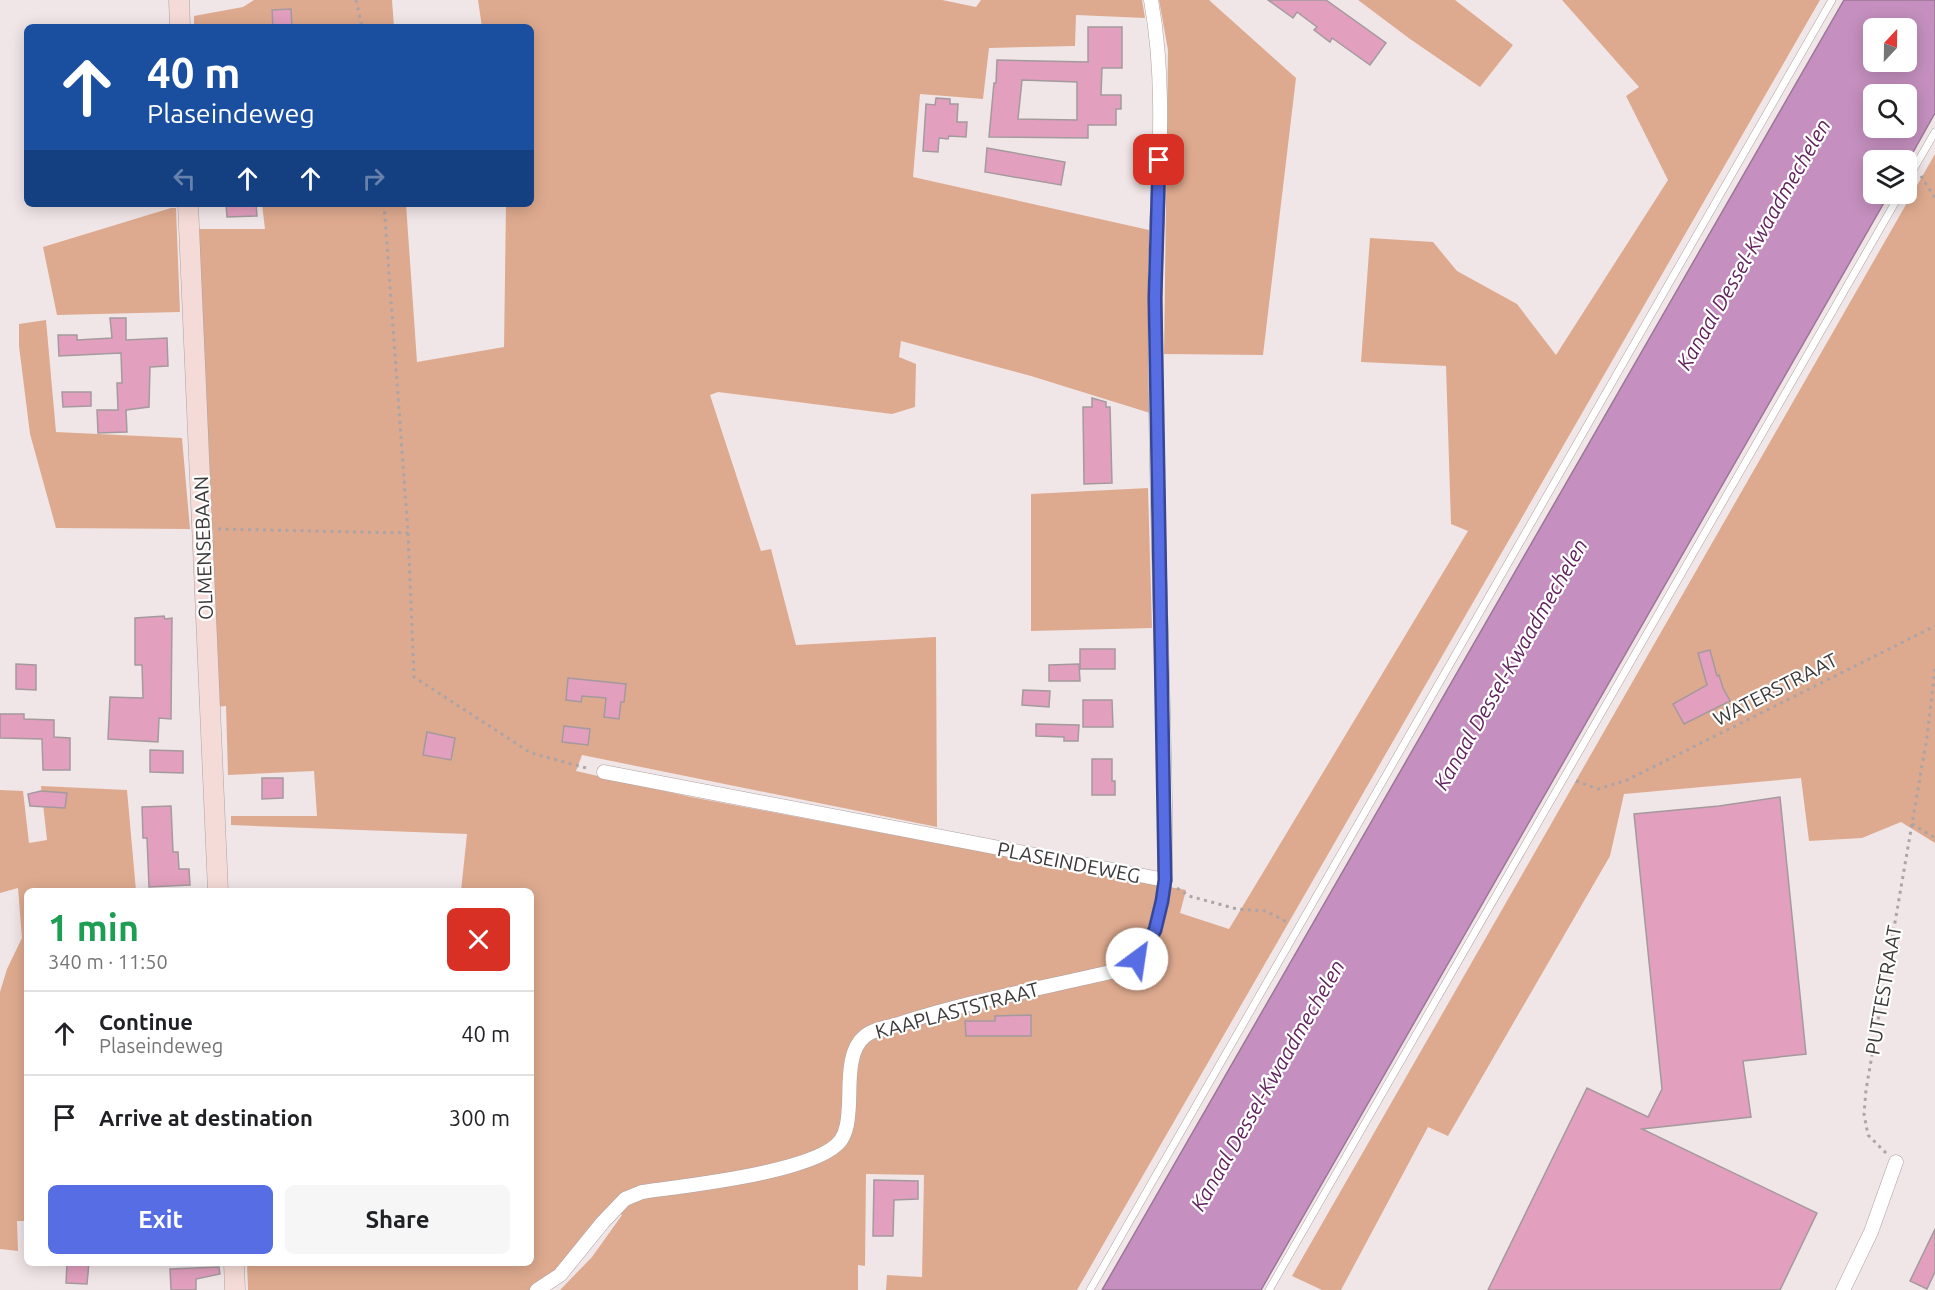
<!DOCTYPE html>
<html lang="en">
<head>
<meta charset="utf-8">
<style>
  :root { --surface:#fff; --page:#f6f6f6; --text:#202124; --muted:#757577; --line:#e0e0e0; --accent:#566de3 }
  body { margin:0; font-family:Ubuntu,sans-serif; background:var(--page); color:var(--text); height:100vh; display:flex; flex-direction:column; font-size:22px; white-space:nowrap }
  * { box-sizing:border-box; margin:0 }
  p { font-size:20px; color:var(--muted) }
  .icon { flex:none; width:33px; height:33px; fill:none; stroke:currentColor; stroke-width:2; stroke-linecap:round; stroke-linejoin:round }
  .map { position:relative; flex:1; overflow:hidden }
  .drawer { position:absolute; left:24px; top:888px; width:510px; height:378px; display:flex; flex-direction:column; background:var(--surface); border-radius:9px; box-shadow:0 3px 15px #0003 }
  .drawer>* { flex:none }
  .banner { position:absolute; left:24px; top:24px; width:510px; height:183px; border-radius:9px; box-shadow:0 3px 15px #0003; background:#1a4fa0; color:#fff; overflow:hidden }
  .needle { width:39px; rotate:22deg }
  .controls { position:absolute; left:1863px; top:18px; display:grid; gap:12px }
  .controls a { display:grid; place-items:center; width:54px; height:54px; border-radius:9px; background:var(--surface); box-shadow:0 3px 15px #0003; font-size:30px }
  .pin { position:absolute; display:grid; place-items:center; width:51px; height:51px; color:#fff; margin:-26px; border-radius:12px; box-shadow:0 3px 9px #0006 }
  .me { position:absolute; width:66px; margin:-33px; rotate:31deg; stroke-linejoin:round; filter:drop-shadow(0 0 4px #0008) }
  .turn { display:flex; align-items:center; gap:21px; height:126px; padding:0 24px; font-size:27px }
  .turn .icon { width:78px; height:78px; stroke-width:2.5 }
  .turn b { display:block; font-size:42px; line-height:51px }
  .lanes { display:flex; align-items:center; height:57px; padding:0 24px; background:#0003; justify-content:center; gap:30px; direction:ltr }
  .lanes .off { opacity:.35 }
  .round { display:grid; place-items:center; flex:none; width:63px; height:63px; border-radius:9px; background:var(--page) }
  .head { display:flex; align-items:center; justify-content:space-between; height:102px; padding:0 24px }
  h1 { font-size:36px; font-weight:700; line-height:45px; color:#1e9e55 }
  .cta { display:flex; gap:12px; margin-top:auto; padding:12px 24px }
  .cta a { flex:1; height:69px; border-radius:9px; background:var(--accent); color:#fff; font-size:24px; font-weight:700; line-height:69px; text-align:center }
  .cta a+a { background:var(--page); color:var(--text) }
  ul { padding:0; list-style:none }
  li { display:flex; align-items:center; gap:18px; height:84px; padding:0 24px; border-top:2px solid var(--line) }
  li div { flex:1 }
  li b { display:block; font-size:22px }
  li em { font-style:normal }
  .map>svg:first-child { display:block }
  .green { fill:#deaa8f }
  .water { fill:#c590bf; stroke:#9c7697; stroke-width:1.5; fill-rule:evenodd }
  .building { fill:#e29fbe; stroke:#a49a9e; stroke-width:1.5; fill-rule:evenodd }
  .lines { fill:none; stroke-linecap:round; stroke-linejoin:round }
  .lane-casing { stroke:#aca2a3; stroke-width:8 }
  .street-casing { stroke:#aca2a3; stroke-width:15 }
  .secondary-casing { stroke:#aca2a3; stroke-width:21 }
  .path { stroke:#ada4a5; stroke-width:3; stroke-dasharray:3 4.5; stroke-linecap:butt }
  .lane { stroke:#fff; stroke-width:7 }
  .street { stroke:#fff; stroke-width:14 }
  .secondary { stroke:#f5dbd7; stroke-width:20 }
  .route-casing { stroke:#384794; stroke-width:15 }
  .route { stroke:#566de3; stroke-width:10 }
  .labels { text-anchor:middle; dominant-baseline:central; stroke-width:4.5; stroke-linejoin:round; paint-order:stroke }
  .street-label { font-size:20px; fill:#3d3939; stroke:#fff }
  .water-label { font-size:21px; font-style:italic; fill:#60215c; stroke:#fff }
</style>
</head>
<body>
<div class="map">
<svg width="1935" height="1290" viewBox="0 0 1935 1290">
  <rect width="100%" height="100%" fill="#f1e6e7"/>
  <g class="green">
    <path d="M254,0H392L394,27H194V16L243,7Z"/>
    <path d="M478,0H942L976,7L981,0H1142L1145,18L1076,15L1075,46L989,48L983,99L920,94L913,177L1149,230L1150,413L1031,376L901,341L899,357L916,364L915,407L892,414L718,392L710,395L761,551L771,549L796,645L936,637L937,827L582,755L576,771L691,797L1186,890L1180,913L1229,929L1468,531L1451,524L1446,366L1361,362L1370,238L1433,242L1457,271L1517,304L1556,355L1668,180L1626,96L1639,87L1562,0H1820L1077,1290H886L887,1275L922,1277L924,1175L866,1174L865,1266L858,1265V1290H560L592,1257L622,1215L616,1211L549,1279L529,1290H248L247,1263H531V891H461L467,834L231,825V816H317L314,771L228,775L226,706L216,707L195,229H265L262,204H406L417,362L504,347L506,204H531V27H482Z"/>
    <path d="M1159,0H1209L1296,78L1263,355L1164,354L1168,50Z"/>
    <path d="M1358,0H1455L1513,45L1480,87L1410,39Z"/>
    <path d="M1935,154V843L1901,822L1862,838L1809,841L1801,778L1624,794L1610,856L1448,1136L1428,1127L1341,1290H1322L1292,1276Z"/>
    <path d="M171,208H176L180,312L57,315L43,247Z"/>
    <path d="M46,320L56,432L182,438L190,529L56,528L30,434L19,346V324Z"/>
    <path d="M1148,488L1152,628L1031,631V494Z"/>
    <path d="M41,786L127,790L136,891H27V1221H17L18,1251L0,1249V992L7,969L22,938L18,888L0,893V790L23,791L29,843L47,840Z"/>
  </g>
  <path class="water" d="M1844,0H1935V113L1907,163L1906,160H1874V194H1889L1261,1290H1102ZM1874,28H1906V62H1874ZM1874,94H1906V128H1874Z"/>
  <g class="building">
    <path d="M1268,0H1326L1386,43L1370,65L1332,38L1330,42L1314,30L1317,27L1297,12L1293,18Z"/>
    <path d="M291,9L292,27H273L272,10Z"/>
    <path d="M1088,27H1122V68H1102L1101,95H1121V109H1116V125H1088V138L989,137L994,83H996L997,60L1088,62ZM1022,80L1077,82V120L1018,119Z"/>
    <path d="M936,98L950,99V104H958L957,122H967L966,137L949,136L948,139L939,138L938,152L923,151L926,104L935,105Z"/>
    <path d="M987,148L1065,162L1061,185L985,172Z"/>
    <path d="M226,204H256L257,216L227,217Z"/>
    <path d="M110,318H126V340L167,338L168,366L150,367L149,407L126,410L127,432L98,433L97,410H118L117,383H122L121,353L59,356L58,335H77V340L112,338Z"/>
    <path d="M62,392H91V406L63,407Z"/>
    <path d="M1092,398L1106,402V407H1110L1112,483L1084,484L1083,407H1092Z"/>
    <path d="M164,616L165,619L172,618L171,719L159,718L158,742L108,739L110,697L143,698L142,665H135V618Z"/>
    <rect x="1080" y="649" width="35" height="20"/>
    <path d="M1710,650L1717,676L1719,675L1723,688L1730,701L1684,724L1673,704L1707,685L1698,653Z"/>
    <path d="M16,664L36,665V690L16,689Z"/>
    <path d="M1079,664L1080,681H1049V665Z"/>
    <path d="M568,678L626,684L624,702H621L619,719L604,717L606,698L582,696L581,702L566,700Z"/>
    <path d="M1023,690L1050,691L1049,707L1022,705Z"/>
    <path d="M1083,700H1112L1113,727H1083Z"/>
    <path d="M0,714H24V719L54,720V737L70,738V770H43L42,739L0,738Z"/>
    <path d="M1036,724L1079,725L1078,741H1064V737L1036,736Z"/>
    <path d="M564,726L590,729L588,745L562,742Z"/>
    <path d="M427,732L455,738L451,760L423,755Z"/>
    <path d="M150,750L183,751V773L150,772Z"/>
    <path d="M1092,759H1112V781H1115V795H1092Z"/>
    <path d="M262,778H283V798L262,799Z"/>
    <path d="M41,791L67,793L65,808L30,806L28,794Z"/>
    <path d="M1780,797L1806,1054L1743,1061L1751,1117L1642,1129L1817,1213L1780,1290H1488L1587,1088L1648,1117L1662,1089L1634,814L1719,806Z"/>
    <path d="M171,806L173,852H178L179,869H189L190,885L149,887L147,838H143L142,807Z"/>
    <path d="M1031,1015V1036H966L965,1021H995V1016Z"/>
    <path d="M874,1180L918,1181V1199L894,1200L893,1236H873Z"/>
    <path d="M1935,1229V1272L1927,1289L1910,1281Z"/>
    <path d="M67,1263H89L87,1284L66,1283Z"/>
    <path d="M219,1267L220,1274L196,1279V1290H171L170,1269Z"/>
  </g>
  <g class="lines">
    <g class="lane-casing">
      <g id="lane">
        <path d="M1906,182L1935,132"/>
        <path d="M1090,1290L1832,0"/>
        <path d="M1269,1290L1900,194"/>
      </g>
    </g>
    <g class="street-casing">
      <g id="street">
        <path d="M604,772L1165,880"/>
        <path d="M537,1290L560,1275L603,1222L625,1199L642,1192C683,1186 819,1172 841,1140C848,1129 848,1117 849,1105C850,1084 847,1050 865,1036C873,1029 888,1027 899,1024C969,1001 1043,988 1115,971L1137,959L1155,930L1162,901L1165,880V803C1162,635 1155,467 1155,299C1155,199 1169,99 1151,0"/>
        <path d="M1843,1290L1871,1232L1896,1162"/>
      </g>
    </g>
    <g class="secondary-casing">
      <g id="secondary">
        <path d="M179,0L180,27"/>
        <path d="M188,204L218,891"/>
        <path d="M234,1263L235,1290"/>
      </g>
    </g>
    <g class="path">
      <path d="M356,0L362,27"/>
      <path d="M1921,176L1935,198"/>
      <path d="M384,204L408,533L414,677L531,753L590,769"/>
      <path d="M218,529L408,533"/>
      <path d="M1576,781L1598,789L1627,780L1935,626"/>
      <path d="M1912,824L1935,838"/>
      <path d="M1177,888L1189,896L1237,909L1266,911L1289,923"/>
      <path d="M1886,1153L1868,1135L1864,1114L1866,1090L1927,737L1935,669"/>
    </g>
    <use href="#lane" class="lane"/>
    <use href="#street" class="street"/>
    <use href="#secondary" class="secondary"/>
  </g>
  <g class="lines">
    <g class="route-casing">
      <path id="route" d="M1137,959L1155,930L1162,901L1165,880L1155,298L1159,160"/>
    </g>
    <use href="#route" class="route"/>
  </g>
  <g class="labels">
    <g class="street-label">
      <text transform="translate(203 548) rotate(-92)">OLMENSEBAAN</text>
      <text transform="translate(1775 689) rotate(-27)">WATERSTRAAT</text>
      <text transform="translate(1069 862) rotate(11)">PLASEINDEWEG</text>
      <text transform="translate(1883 990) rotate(-80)">PUTTESTRAAT</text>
      <text transform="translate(957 1010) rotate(-15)">KAAPLASTSTRAAT</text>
    </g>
    <g class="water-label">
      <text transform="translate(1753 244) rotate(-60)">Kanaal Dessel-Kwaadmechelen</text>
      <text transform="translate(1510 664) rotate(-60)">Kanaal Dessel-Kwaadmechelen</text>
      <text transform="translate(1267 1085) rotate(-60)">Kanaal Dessel-Kwaadmechelen</text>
    </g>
  </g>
</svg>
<div class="controls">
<a><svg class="needle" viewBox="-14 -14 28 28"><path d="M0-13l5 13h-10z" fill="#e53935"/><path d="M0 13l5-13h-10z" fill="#757577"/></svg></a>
<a><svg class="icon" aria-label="search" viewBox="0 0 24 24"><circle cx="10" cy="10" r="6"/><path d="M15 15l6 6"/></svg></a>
<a><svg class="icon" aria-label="layers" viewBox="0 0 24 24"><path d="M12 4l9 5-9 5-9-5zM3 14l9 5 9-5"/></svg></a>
</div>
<div class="pin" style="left:1159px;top:160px;background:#d93025"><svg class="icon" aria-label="arrive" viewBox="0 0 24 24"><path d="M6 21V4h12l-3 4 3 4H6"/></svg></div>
<svg class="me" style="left:1137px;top:959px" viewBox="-20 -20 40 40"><circle r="19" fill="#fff"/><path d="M0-13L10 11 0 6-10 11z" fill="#566de3"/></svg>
<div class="banner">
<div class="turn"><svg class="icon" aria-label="ahead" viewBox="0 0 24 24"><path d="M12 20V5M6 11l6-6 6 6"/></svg><div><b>40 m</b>Plaseindeweg</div></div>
<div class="lanes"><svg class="icon off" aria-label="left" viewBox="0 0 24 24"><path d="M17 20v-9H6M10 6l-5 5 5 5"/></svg><svg class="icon" aria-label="ahead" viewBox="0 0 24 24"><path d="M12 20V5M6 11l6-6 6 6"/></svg><svg class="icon" aria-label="ahead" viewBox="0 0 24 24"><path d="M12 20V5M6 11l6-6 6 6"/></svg><svg class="icon off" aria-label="right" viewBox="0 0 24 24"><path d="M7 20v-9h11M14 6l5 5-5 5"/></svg></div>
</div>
<section class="drawer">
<div class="head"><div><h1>1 min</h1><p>340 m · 11:50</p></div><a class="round" style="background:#d93025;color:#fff"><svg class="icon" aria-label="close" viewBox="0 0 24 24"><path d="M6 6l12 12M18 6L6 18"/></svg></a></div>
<ul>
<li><svg class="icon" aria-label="ahead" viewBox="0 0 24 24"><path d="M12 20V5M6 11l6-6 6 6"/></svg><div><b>Continue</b><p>Plaseindeweg</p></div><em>40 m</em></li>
<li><svg class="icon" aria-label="arrive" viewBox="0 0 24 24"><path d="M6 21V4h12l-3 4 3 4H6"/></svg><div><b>Arrive at destination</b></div><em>300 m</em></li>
</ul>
<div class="cta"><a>Exit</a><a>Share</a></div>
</section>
</div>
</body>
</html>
